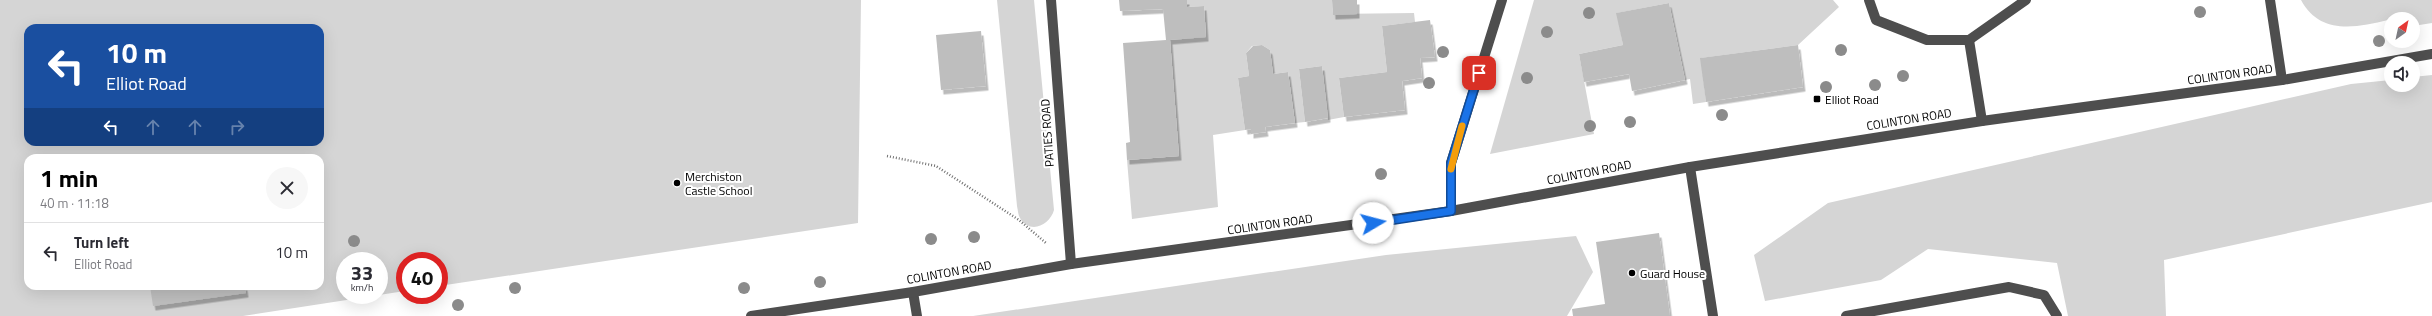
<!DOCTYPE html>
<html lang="en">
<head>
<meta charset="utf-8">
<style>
  :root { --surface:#fff; --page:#f7f7f7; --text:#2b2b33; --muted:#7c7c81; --line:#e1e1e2; --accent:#000 }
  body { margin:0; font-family:"Titillium Web",sans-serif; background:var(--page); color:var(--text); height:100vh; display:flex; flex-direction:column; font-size:15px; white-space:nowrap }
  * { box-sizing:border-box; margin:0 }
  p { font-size:13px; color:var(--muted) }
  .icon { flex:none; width:22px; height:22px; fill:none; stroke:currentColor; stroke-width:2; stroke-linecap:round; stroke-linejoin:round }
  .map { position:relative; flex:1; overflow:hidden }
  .sheet { position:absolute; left:24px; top:154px; width:300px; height:136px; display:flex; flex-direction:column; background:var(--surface); border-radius:12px; box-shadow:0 4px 16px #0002 }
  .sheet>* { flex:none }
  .hud { position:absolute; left:24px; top:24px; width:300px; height:122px; border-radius:12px; box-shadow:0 4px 16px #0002; background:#1a4fa0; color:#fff; overflow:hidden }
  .needle { width:26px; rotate:33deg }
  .controls { position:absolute; left:2384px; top:12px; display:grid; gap:8px }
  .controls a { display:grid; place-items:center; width:36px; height:36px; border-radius:50%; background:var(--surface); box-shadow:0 4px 16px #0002; font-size:20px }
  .speed { position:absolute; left:336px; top:252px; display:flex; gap:8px; font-size:20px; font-weight:700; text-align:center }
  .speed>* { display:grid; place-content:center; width:52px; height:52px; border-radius:50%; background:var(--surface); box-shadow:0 4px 16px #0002; line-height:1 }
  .speed small { font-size:10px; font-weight:400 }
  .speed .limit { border:6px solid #d22; background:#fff; color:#111 }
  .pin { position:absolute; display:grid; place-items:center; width:34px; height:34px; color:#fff; margin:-17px; border-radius:8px; box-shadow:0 2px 6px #0006 }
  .me { position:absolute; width:44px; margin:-22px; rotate:82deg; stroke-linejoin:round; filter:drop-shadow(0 0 3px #0008) }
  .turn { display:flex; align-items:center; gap:14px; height:84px; padding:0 16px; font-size:18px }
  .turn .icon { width:52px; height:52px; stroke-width:2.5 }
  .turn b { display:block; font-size:28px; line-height:34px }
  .lanes { display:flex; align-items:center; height:38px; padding:0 16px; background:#0003; justify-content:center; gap:20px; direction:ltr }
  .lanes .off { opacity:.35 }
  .round { display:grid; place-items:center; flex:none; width:42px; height:42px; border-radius:21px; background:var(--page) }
  .overview { display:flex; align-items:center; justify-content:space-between; height:68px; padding:0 16px }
  h1 { font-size:24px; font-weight:700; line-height:30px; color:var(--accent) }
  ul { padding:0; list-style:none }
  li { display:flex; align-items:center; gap:12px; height:60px; padding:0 16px; border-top:1px solid var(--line) }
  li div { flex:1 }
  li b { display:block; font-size:15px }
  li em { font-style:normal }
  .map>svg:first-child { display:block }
  .green { fill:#d5d5d5; fill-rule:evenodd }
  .building { fill:#bebebe; filter:url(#shadow) }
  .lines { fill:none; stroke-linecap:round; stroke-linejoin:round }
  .path { stroke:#707070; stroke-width:2.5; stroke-dasharray:1 2; stroke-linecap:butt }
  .minor { stroke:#4e4e4e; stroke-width:10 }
  .tree { fill:#8b8b8b }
  .route-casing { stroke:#114b97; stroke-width:10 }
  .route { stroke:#1a73e8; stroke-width:7 }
  .slow { stroke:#f59e0b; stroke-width:7 }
  .poi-dot { fill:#000; stroke:#fff; stroke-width:1.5 }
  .labels { text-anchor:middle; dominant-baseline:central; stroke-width:4; stroke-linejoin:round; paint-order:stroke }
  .street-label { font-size:12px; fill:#000; stroke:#fff }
  .poi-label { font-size:12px; fill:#000; stroke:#fff; text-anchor:start }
</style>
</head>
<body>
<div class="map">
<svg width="2432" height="316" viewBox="0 0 2432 316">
  <defs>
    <filter id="shadow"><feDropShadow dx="2.5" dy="4.5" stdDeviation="0" flood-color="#0004"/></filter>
  </defs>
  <rect width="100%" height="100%" fill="#fff"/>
  <g class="green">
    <path d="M0,0H861L858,223L439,286V261H405V291L243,316H0ZM28,28H320V142H28ZM28,158H320V286H28ZM345,261H379V295H345Z"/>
    <path d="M997,0H1034L1054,210C1050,225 1030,235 1020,218C1018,215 1018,210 1017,206Z"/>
    <path d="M1187,0H1332L1333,14L1414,13L1415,22L1382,26L1387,72L1339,78L1344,117L1328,120L1322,66L1299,69L1305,122L1295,123L1288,72L1273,74L1270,50L1262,45L1252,46L1246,53L1249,76L1238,78L1245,130L1213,135L1218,207L1132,219L1127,160L1179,156L1170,40L1206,36L1204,6L1187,7Z"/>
    <path d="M1534,0H1833L1839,7L1798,45L1701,58L1706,102L1693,104L1690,79L1685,80L1669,3L1617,13L1623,45L1579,54L1594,134L1490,154Z"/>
    <path d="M2301,0H2432V23L2413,26V19H2391L2390,29L2388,20C2355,28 2320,35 2301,0Z"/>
    <path d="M2432,75V202L2164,260L2166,316H2068L2057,263L1928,249L1881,280L1765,301L1754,255L1828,203L2351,84L2391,80V85H2413V77Z"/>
    <path d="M1576,236L1593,272L1567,316H973L1386,255Z"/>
  </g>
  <g class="building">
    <path d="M1119,0H1187V7L1204,6L1206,37L1170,40L1179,156L1127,160L1126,143L1130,142L1123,43L1166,40L1163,9L1120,11Z"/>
    <path d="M1332,0H1357V14L1333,15Z"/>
    <path d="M1669,3L1685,80L1632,91L1629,74L1584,82L1579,54L1623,45L1616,13Z"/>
    <path d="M1430,20L1435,57L1420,58L1422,78L1402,81L1405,110L1344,117L1339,78L1387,72L1382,26Z"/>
    <path d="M981,31L986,86L941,90L936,35Z"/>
    <path d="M1262,45L1270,50L1273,74L1288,72L1295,123L1265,127L1266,132L1251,134V129L1245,130L1238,78L1249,76L1246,53L1253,46Z"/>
    <path d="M1798,45L1803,87L1706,102L1700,58Z"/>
    <path d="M1322,66L1328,118L1305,122L1299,69Z"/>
    <path d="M1659,233L1670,316H1573L1572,309L1605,304L1596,242Z"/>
    <path d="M150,286H245L246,293L153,306Z"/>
  </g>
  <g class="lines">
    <path class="path" d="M887,156L936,166L1019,220L1046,243"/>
    <g class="minor">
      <path d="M1051,0L1071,264"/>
      <path d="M1869,0L1876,20L1927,40H1969L1982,121"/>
      <path d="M2270,0L2282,80"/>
      <path d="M1969,40L2026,0"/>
      <path d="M1690,167L1713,316"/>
      <path d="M1451,211V163L1502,0"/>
      <path d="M913,292L917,316"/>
      <path d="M751,316L913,292L1071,264L1451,211L1690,167L1982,121L2282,80L2432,54"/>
      <path d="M1846,316L2009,287L2044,295L2057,316"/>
    </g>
  </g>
  <g class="tree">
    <circle cx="2200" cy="12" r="6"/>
    <circle cx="1589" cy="13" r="6"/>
    <circle cx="1547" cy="32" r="6"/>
    <circle cx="2379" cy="41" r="6"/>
    <circle cx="1841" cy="50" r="6"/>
    <circle cx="1443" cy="52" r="6"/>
    <circle cx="1903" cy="76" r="6"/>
    <circle cx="1527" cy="78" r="6"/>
    <circle cx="1429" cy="83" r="6"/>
    <circle cx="1875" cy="85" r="6"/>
    <circle cx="1826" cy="87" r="6"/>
    <circle cx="1722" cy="115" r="6"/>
    <circle cx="1630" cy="122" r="6"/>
    <circle cx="1590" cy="126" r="6"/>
    <circle cx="1381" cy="174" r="6"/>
    <circle cx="974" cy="237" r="6"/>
    <circle cx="931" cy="239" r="6"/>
    <circle cx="354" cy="241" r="6"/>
    <circle cx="820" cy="282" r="6"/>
    <circle cx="515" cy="288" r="6"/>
    <circle cx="744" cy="288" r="6"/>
    <circle cx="458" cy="305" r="6"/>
  </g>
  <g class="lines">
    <g class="route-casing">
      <path id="route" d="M1373,223L1451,211V163L1479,73"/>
    </g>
    <use href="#route" class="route"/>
    <path class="slow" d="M1451,169L1462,126"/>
  </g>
  <g class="poi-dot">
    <rect x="1813" y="95" width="8" height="8" rx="2"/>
    <circle cx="677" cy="183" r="4"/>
    <circle cx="1632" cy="273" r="4"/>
  </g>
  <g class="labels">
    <g class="street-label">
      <text transform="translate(2230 74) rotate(-8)">COLINTON ROAD</text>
      <text transform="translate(1909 119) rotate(-9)">COLINTON ROAD</text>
      <text transform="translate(1047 133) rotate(-94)">PATIES ROAD</text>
      <text transform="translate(1589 172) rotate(-11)">COLINTON ROAD</text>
      <text transform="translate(1270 224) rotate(-8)">COLINTON ROAD</text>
      <text transform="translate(949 272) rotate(-10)">COLINTON ROAD</text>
    </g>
    <g class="poi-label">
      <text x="1825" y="99">Elliot Road</text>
      <text x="685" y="176">Merchiston<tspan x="685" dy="14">Castle School</tspan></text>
      <text x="1640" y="273">Guard House</text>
    </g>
  </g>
</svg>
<div class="controls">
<a><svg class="needle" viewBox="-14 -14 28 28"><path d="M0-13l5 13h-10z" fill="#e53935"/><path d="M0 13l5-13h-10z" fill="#7c7c81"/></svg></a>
<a><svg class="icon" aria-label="sound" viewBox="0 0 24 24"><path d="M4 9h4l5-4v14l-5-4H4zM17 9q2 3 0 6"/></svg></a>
</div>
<div class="speed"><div>33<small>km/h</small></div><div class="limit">40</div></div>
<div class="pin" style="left:1479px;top:73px;background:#d93025"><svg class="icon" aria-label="arrive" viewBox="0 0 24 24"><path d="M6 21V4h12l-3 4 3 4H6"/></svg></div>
<svg class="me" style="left:1373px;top:223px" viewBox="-20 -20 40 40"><circle r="19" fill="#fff"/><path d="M0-13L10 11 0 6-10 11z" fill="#1a73e8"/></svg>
<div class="hud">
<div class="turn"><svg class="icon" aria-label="left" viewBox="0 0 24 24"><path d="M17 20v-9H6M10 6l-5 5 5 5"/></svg><div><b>10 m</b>Elliot Road</div></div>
<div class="lanes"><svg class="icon" aria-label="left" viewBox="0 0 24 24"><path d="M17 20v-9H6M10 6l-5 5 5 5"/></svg><svg class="icon off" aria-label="ahead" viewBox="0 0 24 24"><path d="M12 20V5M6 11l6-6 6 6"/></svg><svg class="icon off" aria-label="ahead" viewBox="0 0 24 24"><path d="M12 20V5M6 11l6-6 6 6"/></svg><svg class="icon off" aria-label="right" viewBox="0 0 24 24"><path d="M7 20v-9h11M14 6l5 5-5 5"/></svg></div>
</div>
<section class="sheet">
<div class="overview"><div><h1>1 min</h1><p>40 m · 11:18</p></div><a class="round"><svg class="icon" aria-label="close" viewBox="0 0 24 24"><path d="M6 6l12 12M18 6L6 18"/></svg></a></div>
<ul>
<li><svg class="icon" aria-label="left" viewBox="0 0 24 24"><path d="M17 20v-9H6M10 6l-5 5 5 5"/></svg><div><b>Turn left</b><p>Elliot Road</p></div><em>10 m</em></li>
</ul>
</section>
</div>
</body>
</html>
